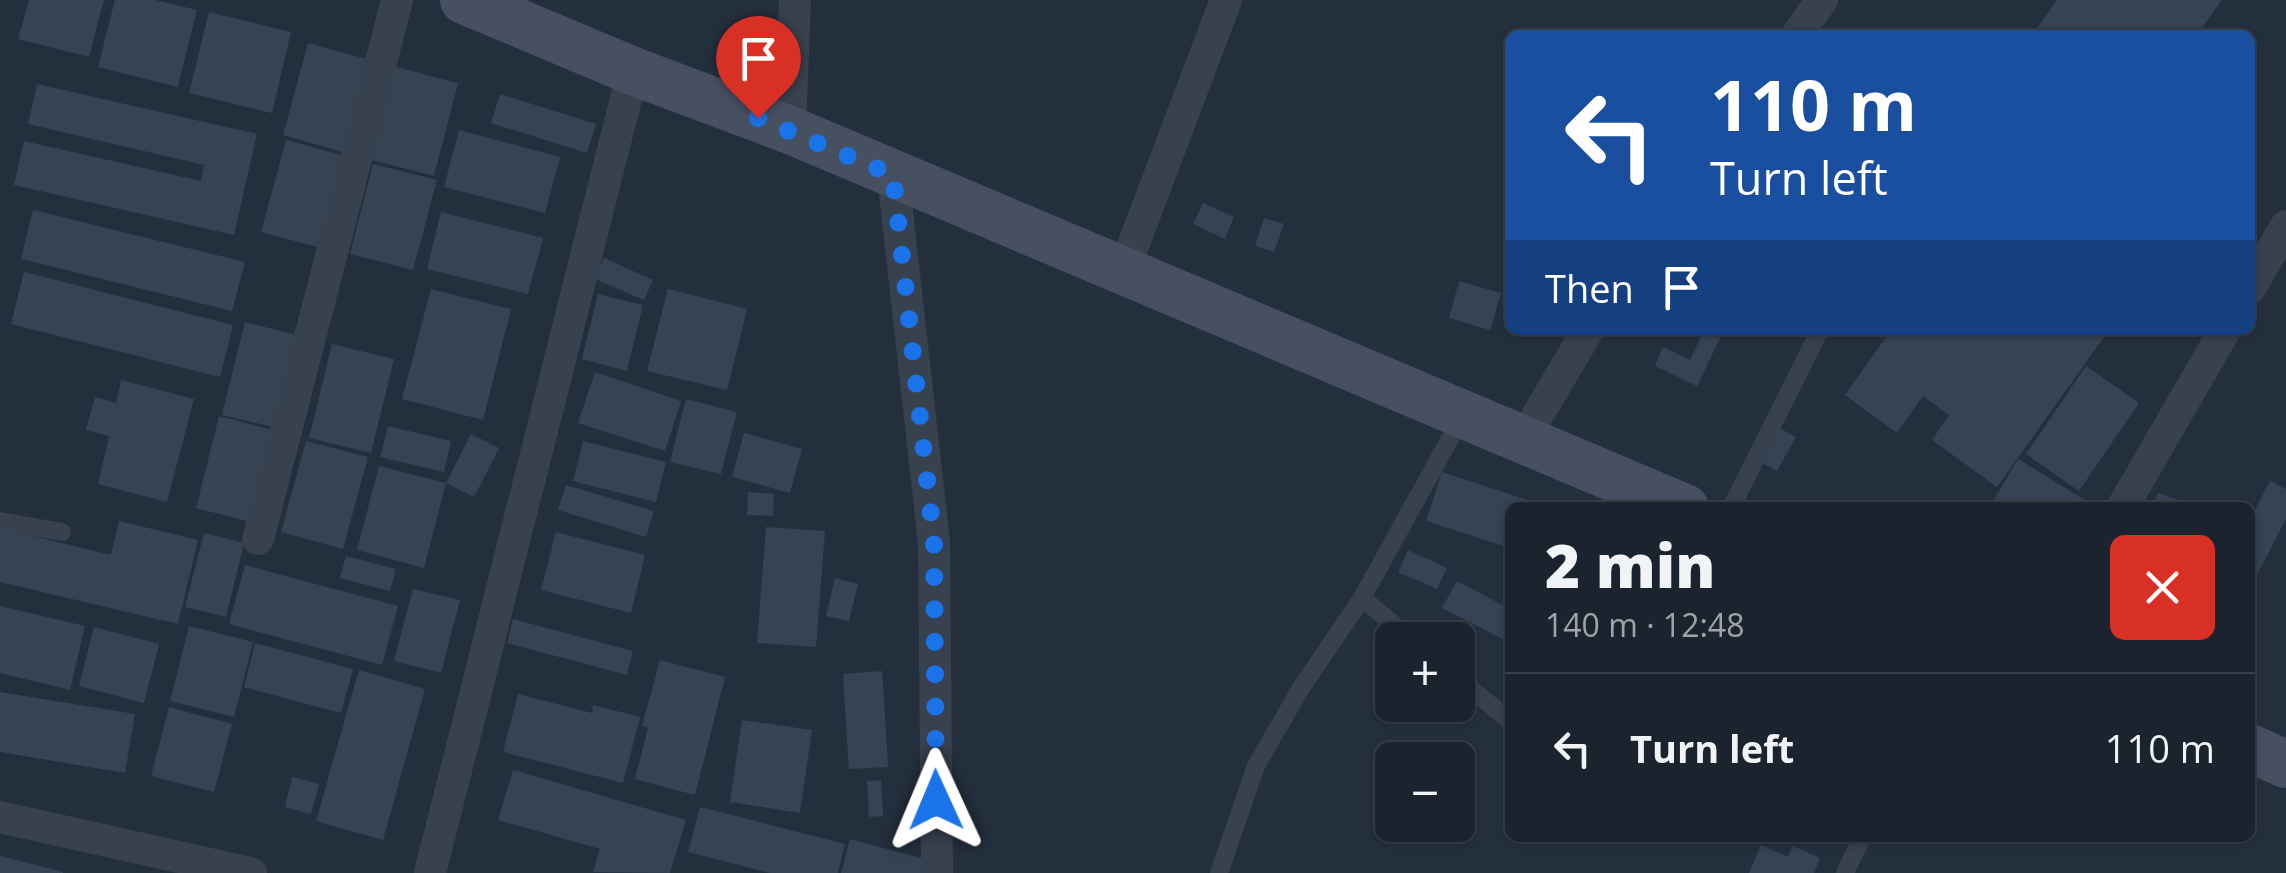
<!DOCTYPE html>
<html lang="en">
<head>
<meta charset="utf-8">
<style>
  :root { --surface:#1b232e; --page:#242b36; --text:#f1f3f6; --muted:#a0a4aa; --line:#39404a }
  body { margin:0; font-family:"Open Sans",sans-serif; background:var(--page); color:var(--text); height:100vh; display:flex; flex-direction:column; font-size:38px; white-space:nowrap }
  * { box-sizing:border-box; margin:0 }
  p { font-size:32px; color:var(--muted) }
  .icon { flex:none; width:55px; height:55px; fill:none; stroke:currentColor; stroke-width:2; stroke-linecap:round; stroke-linejoin:round }
  .map { position:relative; flex:1; overflow:hidden }
  .sheet { position:absolute; left:1505px; top:502px; width:750px; height:340px; display:flex; flex-direction:column; background:var(--surface); border-radius:15px; box-shadow:0 2px 8px #0004,0 0 0 2px var(--line) }
  .sheet>* { flex:none }
  .top-card { position:absolute; left:1505px; top:30px; width:750px; height:305px; border-radius:15px; box-shadow:0 2px 8px #0004,0 0 0 2px var(--line); background:#1a4fa0; color:#fff; overflow:hidden }
  .fabs { position:absolute; left:1375px; top:622px; display:grid; gap:20px }
  .fabs a { display:grid; place-items:center; width:100px; height:100px; border-radius:15px; background:var(--surface); box-shadow:0 2px 8px #0004,0 0 0 2px var(--line); font-size:50px }
  .pin { position:absolute; display:grid; place-items:center; width:85px; height:85px; color:#fff; margin:-102px -42px; border-radius:50% 50% 50% 0; rotate:-45deg; box-shadow:0 0 10px #0007 }
  .pin .icon { rotate:45deg }
  .me { position:absolute; width:110px; margin:-55px; rotate:359deg; stroke-linejoin:round; filter:drop-shadow(0 0 8px #0008) }
  .turn { display:flex; align-items:center; gap:35px; height:210px; padding:0 40px; font-size:45px }
  .turn .icon { width:130px; height:130px; stroke-width:2.5 }
  .turn b { display:block; font-size:70px; line-height:85px }
  .then { display:flex; align-items:center; height:95px; padding:0 40px; background:#0003; gap:20px; font-size:38px }
  .round { display:grid; place-items:center; flex:none; width:105px; height:105px; border-radius:15px; background:var(--page) }
  .headline { display:flex; align-items:center; justify-content:space-between; height:170px; padding:0 40px }
  h1 { font-size:60px; font-weight:800; line-height:75px }
  ul { padding:0; list-style:none }
  li { display:flex; align-items:center; gap:30px; height:150px; padding:0 40px; border-top:2px solid var(--line) }
  li div { flex:1 }
  li b { display:block; font-size:38px }
  li em { font-style:normal }
  .map>svg:first-child { display:block }
  .building { fill:#364354 }
  .lines { fill:none; stroke-linecap:round; stroke-linejoin:round }
  .service { stroke:#38414e; stroke-width:18 }
  .minor { stroke:#38414e; stroke-width:32 }
  .secondary { stroke:#465061; stroke-width:48 }
  .route { stroke:#1a73e8; stroke-width:18; stroke-dasharray:0 32.4 }
</style>
</head>
<body>
<div class="map">
<svg width="2286" height="873" viewBox="0 0 2286 873">
  <rect width="100%" height="100%" fill="#242f3e"/>
  <g class="building">
    <path d="M29,0H104L89,57L18,39Z"/>
    <path d="M115,0H155L197,10L178,87L98,67Z"/>
    <path d="M2057,0H2222L2197,35H2032Z"/>
    <path d="M209,12L291,32L272,113L189,93Z"/>
    <path d="M308,43L370,60L346,153L283,135Z"/>
    <path d="M396,67L458,83L434,176L372,160Z"/>
    <path d="M37,84L257,134L234,235L14,185L24,141L201,181L204,165L28,124Z"/>
    <path d="M500,94L596,124L587,153L491,123Z"/>
    <path d="M459,130L560,157L545,213L444,187Z"/>
    <path d="M286,140L349,157L325,249L261,232Z"/>
    <path d="M373,164L437,180L413,270L350,254Z"/>
    <path d="M1203,203L1234,217L1225,239L1193,224Z"/>
    <path d="M33,210L245,262L232,311L21,259Z"/>
    <path d="M441,212L543,238L528,294L427,269Z"/>
    <path d="M1264,218L1284,224L1274,252L1255,246Z"/>
    <path d="M604,258L653,280L644,300L595,279Z"/>
    <path d="M24,272L233,325L220,377L11,324Z"/>
    <path d="M1459,281L1501,293L1490,330L1449,318Z"/>
    <path d="M431,289L511,309L483,420L402,399Z"/>
    <path d="M668,289L747,309L727,390L647,371Z"/>
    <path d="M598,294L643,305L627,371L582,359Z"/>
    <path d="M245,322L308,338L285,430L222,415Z"/>
    <path d="M1704,330H1724L1697,386L1655,366L1663,347L1690,360Z"/>
    <path d="M1891,330H2109L1997,487L1932,440L1949,415L1923,396L1897,433L1845,395Z"/>
    <path d="M332,344L394,359L371,453L309,438Z"/>
    <path d="M2086,366L2139,403L2079,491L2026,454Z"/>
    <path d="M595,372L681,401L665,451L578,423Z"/>
    <path d="M121,380L194,399L167,502L98,484L109,436L86,430L95,397L116,403Z"/>
    <path d="M686,399L737,412L721,474L670,462Z"/>
    <path d="M219,416L281,432L258,524L196,508Z"/>
    <path d="M1774,425L1796,437L1777,471L1756,460Z"/>
    <path d="M388,426L451,441L444,472L380,457Z"/>
    <path d="M744,433L802,449L790,493L732,477Z"/>
    <path d="M471,434L499,448L474,497L446,483L424,568L357,550L379,466L446,483Z"/>
    <path d="M306,441L368,457L343,549L281,532Z"/>
    <path d="M583,441L666,462L656,502L573,481Z"/>
    <path d="M2018,459L2098,508H1999L1992,503Z"/>
    <path d="M1442,472L1549,507V508H1510V548L1426,521Z"/>
    <path d="M2270,481L2286,489V519L2250,588V520Z"/>
    <path d="M566,485L654,511L646,537L558,510Z"/>
    <path d="M748,492L774,494L773,516L747,515Z"/>
    <path d="M2158,493L2199,507V508H2153Z"/>
    <path d="M119,521L198,540L178,624L0,582V528L111,555Z"/>
    <path d="M766,527L825,531L816,647L757,643Z"/>
    <path d="M556,532L645,555L631,613L541,590Z"/>
    <path d="M204,533L244,543L226,617L185,607Z"/>
    <path d="M1408,550L1447,568L1437,589L1398,572Z"/>
    <path d="M346,556L396,569L390,591L340,578Z"/>
    <path d="M245,565L398,606L382,665L229,624Z"/>
    <path d="M835,578L858,584L849,621L826,616Z"/>
    <path d="M1457,581L1510,609V643L1442,608Z"/>
    <path d="M413,589L460,600L441,673L394,661Z"/>
    <path d="M0,606L85,626L70,690L0,673Z"/>
    <path d="M513,619L633,651L627,675L507,643Z"/>
    <path d="M189,626L253,642L234,717L170,701Z"/>
    <path d="M94,627L159,644L144,703L79,686Z"/>
    <path d="M255,643L353,669L341,713L244,687Z"/>
    <path d="M660,660L725,677L695,795L635,779L648,728L642,726Z"/>
    <path d="M359,670L425,689L383,840L316,821Z"/>
    <path d="M882,671L888,767L849,769L843,674Z"/>
    <path d="M0,692L135,714L125,773L0,752Z"/>
    <path d="M518,694L592,713L593,705L640,717L623,783L503,752Z"/>
    <path d="M169,707L232,724L214,792L151,776Z"/>
    <path d="M742,720L812,730L800,813L730,802Z"/>
    <path d="M513,770L686,820L670,873L593,872L600,849L498,820Z"/>
    <path d="M292,777L319,784L311,814L285,807Z"/>
    <path d="M881,780L883,816L869,817L867,781Z"/>
    <path d="M700,807L845,844L838,873H770L688,852Z"/>
    <path d="M850,839L928,860L924,873H841Z"/>
    <path d="M1761,845L1788,857L1793,846L1820,858L1814,873H1749Z"/>
    <path d="M0,856L63,872V873H0Z"/>
  </g>
  <g class="lines">
    <g class="service">
      <path d="M1731,508L1820,330"/>
      <path d="M0,521L62,532"/>
      <path d="M1362,598L1412,640"/>
      <path d="M1458,678L1510,721"/>
      <path d="M1219,873L1256,766L1301,688L1362,598L1463,415"/>
      <path d="M1845,873L1862,838"/>
    </g>
    <g class="minor">
      <path d="M1797,35L1822,0"/>
      <path d="M790,130L795,0"/>
      <path d="M893,175L934,542L937,873"/>
      <path d="M1123,272L1226,0"/>
      <path d="M2250,288L2286,226"/>
      <path d="M1523,440L1588,330"/>
      <path d="M2122,508L2225,330"/>
      <path d="M258,539L397,0"/>
      <path d="M0,817L251,873"/>
      <path d="M430,873L633,71"/>
    </g>
    <g class="secondary">
      <path d="M464,0L633,71L790,130L1685,508"/>
      <path d="M2250,748L2286,764"/>
    </g>
  </g>
  <g class="lines">
    <path class="route" d="M758,118L893,175L934,542L936,800"/>
  </g>
</svg>
<div class="fabs">
<a>+</a>
<a>−</a>
</div>
<div class="pin" style="left:758px;top:118px;background:#d93025"><svg class="icon" aria-label="arrive" viewBox="0 0 24 24"><path d="M6 21V4h12l-3 4 3 4H6"/></svg></div>
<svg class="me" style="left:936px;top:800px" viewBox="-20 -20 40 40"><path d="M0-17L14 15 0 8-14 15z" fill="#1a73e8" stroke="#fff" stroke-width="4"/></svg>
<div class="top-card">
<div class="turn"><svg class="icon" aria-label="left" viewBox="0 0 24 24"><path d="M17 20v-9H6M10 6l-5 5 5 5"/></svg><div><b>110 m</b>Turn left</div></div>
<div class="then">Then<svg class="icon" aria-label="arrive" viewBox="0 0 24 24"><path d="M6 21V4h12l-3 4 3 4H6"/></svg></div>
</div>
<section class="sheet">
<div class="headline"><div><h1>2 min</h1><p>140 m · 12:48</p></div><a class="round" style="background:#d93025;color:#fff"><svg class="icon" aria-label="close" viewBox="0 0 24 24"><path d="M6 6l12 12M18 6L6 18"/></svg></a></div>
<ul>
<li><svg class="icon" aria-label="left" viewBox="0 0 24 24"><path d="M17 20v-9H6M10 6l-5 5 5 5"/></svg><div><b>Turn left</b></div><em>110 m</em></li>
</ul>
</section>
</div>
</body>
</html>
